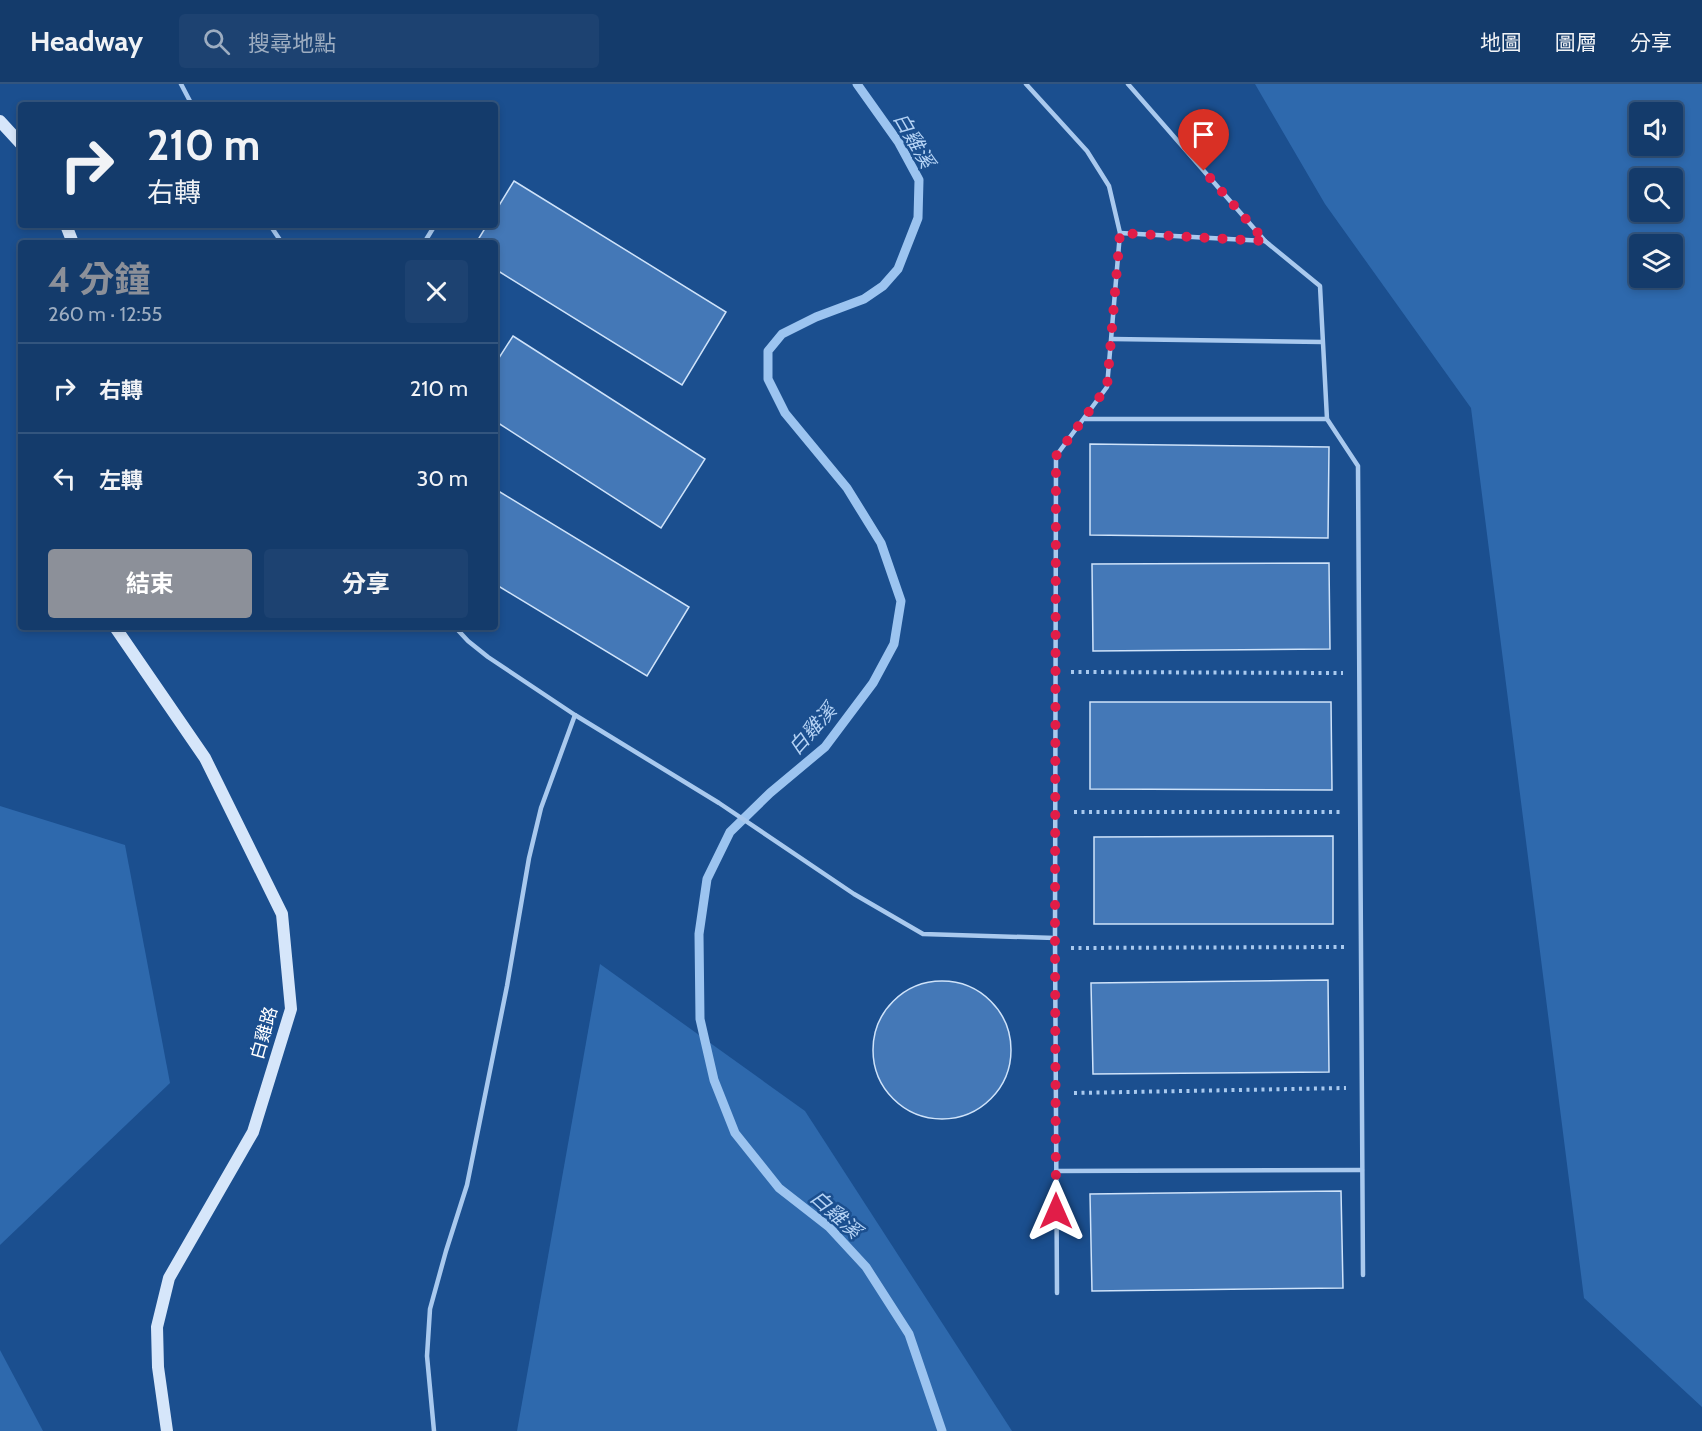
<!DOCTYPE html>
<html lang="zh-TW">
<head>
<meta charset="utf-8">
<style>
  :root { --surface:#143b6b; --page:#1d4271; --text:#f1f3f6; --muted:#9dadc1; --line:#33557e; --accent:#8c9099 }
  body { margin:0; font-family:Cabin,"Noto Sans TC",sans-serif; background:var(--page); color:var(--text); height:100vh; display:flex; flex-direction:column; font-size:22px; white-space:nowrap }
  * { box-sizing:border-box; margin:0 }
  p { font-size:20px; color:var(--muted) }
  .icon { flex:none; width:33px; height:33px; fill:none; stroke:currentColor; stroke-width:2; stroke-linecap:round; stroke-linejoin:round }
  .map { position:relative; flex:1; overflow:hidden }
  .drawer { position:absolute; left:18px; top:156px; width:480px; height:390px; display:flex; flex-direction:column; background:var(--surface); border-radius:6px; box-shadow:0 3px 9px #0003,0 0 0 2px var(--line) }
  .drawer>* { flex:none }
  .guide { position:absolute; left:18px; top:18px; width:480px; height:126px; border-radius:6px; box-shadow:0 3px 9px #0003,0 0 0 2px var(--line); background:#143b6b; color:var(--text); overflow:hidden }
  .controls { position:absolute; left:1629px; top:18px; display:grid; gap:12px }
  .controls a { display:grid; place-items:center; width:54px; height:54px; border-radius:6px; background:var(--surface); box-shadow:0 3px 9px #0003,0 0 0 2px var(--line); font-size:30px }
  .pin { position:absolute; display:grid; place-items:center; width:51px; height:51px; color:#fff; margin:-62px -26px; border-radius:50% 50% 50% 0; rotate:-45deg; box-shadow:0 0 6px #0007 }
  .pin .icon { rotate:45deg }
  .me { position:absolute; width:66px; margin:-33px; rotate:0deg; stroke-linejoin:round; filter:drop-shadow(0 0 4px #0008) }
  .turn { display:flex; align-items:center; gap:21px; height:126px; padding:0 30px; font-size:27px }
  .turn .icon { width:78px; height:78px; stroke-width:2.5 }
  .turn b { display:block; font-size:42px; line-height:51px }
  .round { display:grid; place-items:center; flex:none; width:63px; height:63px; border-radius:6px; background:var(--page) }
  .headline { display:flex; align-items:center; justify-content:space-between; height:102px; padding:0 30px }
  h1 { font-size:36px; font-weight:700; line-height:45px; color:var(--accent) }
  .cta { display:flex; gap:12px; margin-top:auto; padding:12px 30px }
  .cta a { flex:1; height:69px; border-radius:6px; background:var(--accent); color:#fff; font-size:24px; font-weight:700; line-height:69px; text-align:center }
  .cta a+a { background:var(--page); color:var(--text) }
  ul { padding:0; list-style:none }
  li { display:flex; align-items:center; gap:18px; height:90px; padding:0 30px; border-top:2px solid var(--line) }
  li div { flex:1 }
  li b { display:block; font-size:22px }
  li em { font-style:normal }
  header { display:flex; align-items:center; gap:36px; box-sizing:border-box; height:84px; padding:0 30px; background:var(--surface); border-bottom:2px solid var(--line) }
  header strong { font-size:28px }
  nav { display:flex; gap:33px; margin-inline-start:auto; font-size:21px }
  .search { width:420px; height:54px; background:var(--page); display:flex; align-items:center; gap:15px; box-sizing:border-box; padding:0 21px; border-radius:6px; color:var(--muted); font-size:22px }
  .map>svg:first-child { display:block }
  .green { fill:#2e69ad; fill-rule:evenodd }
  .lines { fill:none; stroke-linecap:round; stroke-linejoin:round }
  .stream { stroke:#9cc4f0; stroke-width:9 }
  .building { fill:#4478b7; stroke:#cfe3fa; stroke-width:1.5 }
  .path { stroke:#a9c9ee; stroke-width:4; stroke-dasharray:3 4.5; stroke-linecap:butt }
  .lane { stroke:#a9c9ee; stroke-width:4.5 }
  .secondary { stroke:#d6e6fa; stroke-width:12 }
  .route { stroke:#e11d48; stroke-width:10; stroke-dasharray:0 18 }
  .labels { text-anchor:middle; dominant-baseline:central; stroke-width:5; stroke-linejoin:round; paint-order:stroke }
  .street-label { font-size:18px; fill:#fff; stroke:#1b4f8f }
  .water-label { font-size:20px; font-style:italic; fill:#b5d3f5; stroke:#1b4f8f }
</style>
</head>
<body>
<header>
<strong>Headway</strong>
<div class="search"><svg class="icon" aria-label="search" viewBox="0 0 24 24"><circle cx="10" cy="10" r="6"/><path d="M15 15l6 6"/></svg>搜尋地點</div>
<nav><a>地圖</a><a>圖層</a><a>分享</a></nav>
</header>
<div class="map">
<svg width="1702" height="1347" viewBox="0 0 1702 1347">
  <rect width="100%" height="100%" fill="#1b4f8f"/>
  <g class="green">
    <path d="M1255,0H1702V1323L1584,1214L1471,324L1325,120ZM1640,28H1672V62H1640ZM1672,94V128H1640V94ZM1640,160H1672V194H1640Z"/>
    <path d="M0,722L125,761L170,999L0,1161Z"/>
    <path d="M600,880L805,1027L1012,1347H517Z"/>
    <path d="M0,1266L43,1347H0Z"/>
  </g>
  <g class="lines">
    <path class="stream" d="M857,0L899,59L919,96L918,134L898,185L883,202L864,215L816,233L782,250L768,267V295L785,329L847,404L881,459L901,517L894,560L873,599L825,663L770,709L730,748L707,795L699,850L700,935L714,996L735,1049L779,1104L829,1143L866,1183L909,1250L942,1347"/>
  </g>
  <g class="building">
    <path d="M514,97L726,228L682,301L495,185V159H476L487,141H495V128Z"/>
    <path d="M513,252L705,375L661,444L495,337V280Z"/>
    <path d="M1090,360L1329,363L1328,454L1090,451Z"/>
    <path d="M495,405L689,523L647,592L495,500Z"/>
    <path d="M1329,479L1330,565L1093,567L1092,480Z"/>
    <path d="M1090,618H1331L1332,706L1090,705Z"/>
    <path d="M1333,752V840H1094V753Z"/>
    <path d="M1328,896L1329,988L1093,990L1091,899Z"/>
    <circle cx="942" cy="966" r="69"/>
    <path d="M1341,1107L1343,1204L1092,1207L1090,1110Z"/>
  </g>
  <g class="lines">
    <g class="path">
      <path d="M1071,588L1343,589"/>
      <path d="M1074,728H1342"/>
      <path d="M1071,864L1345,863"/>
      <path d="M1074,1009L1346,1004"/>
    </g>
    <g class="lane">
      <path d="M181,0L192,21"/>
      <path d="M1128,0L1265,157L1320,202L1327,335L1358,382L1363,1191"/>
      <path d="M270,141L282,159"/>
      <path d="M1120,149L1265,157"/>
      <path d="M424,159L435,141"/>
      <path d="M1112,255L1322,258"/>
      <path d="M1085,335H1327"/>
      <path d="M455,543L468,557L488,573L575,631L719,719L854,810L923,850L1055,854L1056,372L1107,303L1120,149L1109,102L1087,67L1026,0"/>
      <path d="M1055,854L1057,1209"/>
      <path d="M1056,1087L1362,1086"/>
      <path d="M434,1347L427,1272L430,1225L446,1167L467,1101L507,902L529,774L541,724L575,631"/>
    </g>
    <g class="secondary">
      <path d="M0,37L21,60"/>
      <path d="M66,141L73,159"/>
      <path d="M115,543L205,674L282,830L291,925L253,1048L169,1194L157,1243L158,1283L167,1347"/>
    </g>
  </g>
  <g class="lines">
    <path class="route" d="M1056,1127L1055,854L1056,372L1107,303L1120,149L1265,157L1204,87"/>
  </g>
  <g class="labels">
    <g class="street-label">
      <text transform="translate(264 949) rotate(-74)">白雞路</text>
    </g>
    <g class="water-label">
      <text transform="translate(914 56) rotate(60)">白雞溪</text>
      <text transform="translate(812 645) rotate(-48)">白雞溪</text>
      <text transform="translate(836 1130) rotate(42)">白雞溪</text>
    </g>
  </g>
</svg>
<div class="controls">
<a><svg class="icon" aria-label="sound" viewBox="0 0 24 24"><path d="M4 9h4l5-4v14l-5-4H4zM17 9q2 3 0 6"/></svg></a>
<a><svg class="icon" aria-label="search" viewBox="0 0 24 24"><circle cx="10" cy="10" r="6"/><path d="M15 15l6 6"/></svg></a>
<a><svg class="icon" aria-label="layers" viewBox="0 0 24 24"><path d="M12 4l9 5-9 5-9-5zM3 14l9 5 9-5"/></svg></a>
</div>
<div class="pin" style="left:1204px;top:87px;background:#d93025"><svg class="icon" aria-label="arrive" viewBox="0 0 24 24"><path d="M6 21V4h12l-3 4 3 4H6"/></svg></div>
<svg class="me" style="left:1056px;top:1127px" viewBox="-20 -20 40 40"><path d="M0-17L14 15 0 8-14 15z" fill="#e11d48" stroke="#fff" stroke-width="4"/></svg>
<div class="guide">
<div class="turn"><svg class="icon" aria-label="right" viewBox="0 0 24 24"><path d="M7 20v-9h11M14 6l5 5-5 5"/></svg><div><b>210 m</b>右轉</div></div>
</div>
<section class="drawer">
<div class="headline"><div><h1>4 分鐘</h1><p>260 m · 12:55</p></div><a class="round"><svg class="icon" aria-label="close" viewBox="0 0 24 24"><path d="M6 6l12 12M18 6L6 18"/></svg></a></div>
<ul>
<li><svg class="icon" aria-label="right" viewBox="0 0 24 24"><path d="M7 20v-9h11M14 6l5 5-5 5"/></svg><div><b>右轉</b></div><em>210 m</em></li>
<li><svg class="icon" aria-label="left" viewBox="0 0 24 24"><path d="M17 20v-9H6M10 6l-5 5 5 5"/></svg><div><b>左轉</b></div><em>30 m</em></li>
</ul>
<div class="cta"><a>結束</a><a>分享</a></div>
</section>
</div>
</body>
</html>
